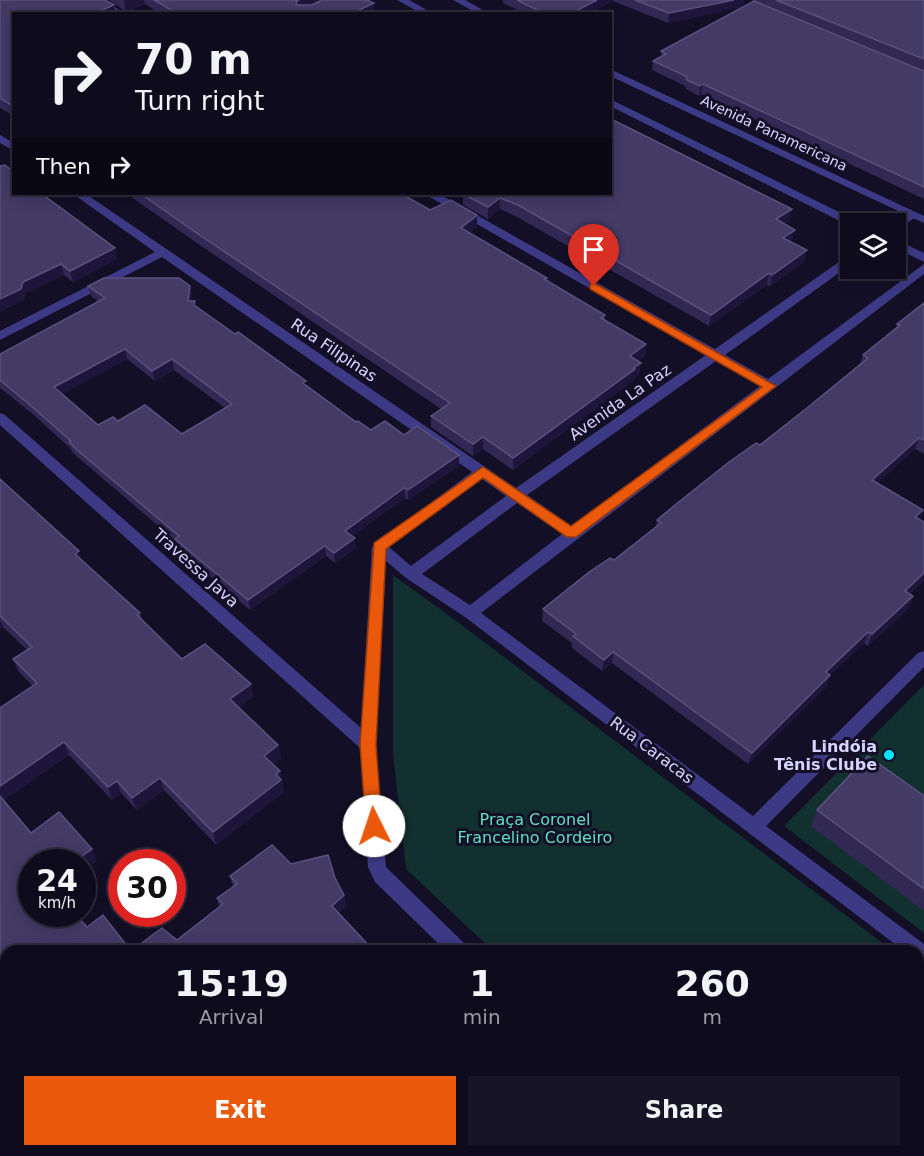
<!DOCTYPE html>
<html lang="en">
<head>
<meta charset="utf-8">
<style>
  :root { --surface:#0e0b1c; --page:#171425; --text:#f1f3f6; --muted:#9b9ba3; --line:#2e2b3b; --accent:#ea580c }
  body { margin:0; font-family:"DejaVu Sans",sans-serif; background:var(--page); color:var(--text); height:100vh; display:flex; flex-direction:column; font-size:22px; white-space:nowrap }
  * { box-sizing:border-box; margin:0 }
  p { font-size:20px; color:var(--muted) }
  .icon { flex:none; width:33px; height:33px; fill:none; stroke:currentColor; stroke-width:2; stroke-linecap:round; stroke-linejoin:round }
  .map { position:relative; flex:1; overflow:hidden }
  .details { position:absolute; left:0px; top:945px; width:924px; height:212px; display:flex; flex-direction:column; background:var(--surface); border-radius:18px 18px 0 0; box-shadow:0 3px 15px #0003,0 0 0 2px var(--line) }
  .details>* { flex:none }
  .banner { position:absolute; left:12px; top:12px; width:600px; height:183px; border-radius:0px; box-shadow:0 3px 15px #0003,0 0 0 2px var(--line); background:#0e0b1c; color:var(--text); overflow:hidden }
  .fabs { position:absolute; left:840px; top:213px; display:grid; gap:12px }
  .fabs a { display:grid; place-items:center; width:66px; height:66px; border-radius:0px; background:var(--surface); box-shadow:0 3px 15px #0003,0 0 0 2px var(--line); font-size:30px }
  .speed { position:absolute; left:18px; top:849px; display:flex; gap:12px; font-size:30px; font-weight:700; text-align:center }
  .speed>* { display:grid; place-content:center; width:78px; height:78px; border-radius:50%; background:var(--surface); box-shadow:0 3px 15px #0003,0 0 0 2px var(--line); line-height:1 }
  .speed small { font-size:15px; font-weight:400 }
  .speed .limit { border:9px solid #d22; background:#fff; color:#111 }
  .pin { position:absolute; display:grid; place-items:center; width:51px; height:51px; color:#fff; margin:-62px -26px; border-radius:50% 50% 50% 0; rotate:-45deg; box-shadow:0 0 6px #0007 }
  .pin .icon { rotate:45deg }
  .me { position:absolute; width:66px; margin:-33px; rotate:356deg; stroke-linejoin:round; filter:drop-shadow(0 0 4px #0008) }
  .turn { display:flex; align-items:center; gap:21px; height:126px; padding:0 24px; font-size:27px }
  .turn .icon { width:78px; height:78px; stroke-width:2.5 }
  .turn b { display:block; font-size:42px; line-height:51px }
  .then { display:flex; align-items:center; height:57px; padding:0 24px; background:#0003; gap:12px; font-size:22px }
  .eta { display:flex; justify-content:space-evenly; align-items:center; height:102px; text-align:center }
  .eta b { font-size:36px; font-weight:700; line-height:42px }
  .primary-button { display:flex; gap:12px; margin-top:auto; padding:12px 24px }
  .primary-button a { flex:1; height:69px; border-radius:0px; background:var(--accent); color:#fff; font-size:24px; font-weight:700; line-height:69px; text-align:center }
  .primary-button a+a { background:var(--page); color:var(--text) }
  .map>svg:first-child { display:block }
  .green { fill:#12302f }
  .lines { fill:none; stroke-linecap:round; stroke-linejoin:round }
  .minor { fill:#3d3a85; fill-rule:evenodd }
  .tertiary { fill:#3d3a85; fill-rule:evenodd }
  .wall { fill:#312854; fill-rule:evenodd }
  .shaded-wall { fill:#1d163a }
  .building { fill:#433a66; stroke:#5a527e; stroke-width:1.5; fill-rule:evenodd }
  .route { fill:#ea580c; stroke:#983908; stroke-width:1.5 }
  .poi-dot { fill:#00e5ff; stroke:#130f26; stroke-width:2 }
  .labels { text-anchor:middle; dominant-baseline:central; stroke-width:6; stroke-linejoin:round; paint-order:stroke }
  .far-street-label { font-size:14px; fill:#d9d4ff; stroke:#130f26 }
  .street-label { font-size:16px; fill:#d9d4ff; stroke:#130f26 }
  .poi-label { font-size:16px; font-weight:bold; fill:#d9d4ff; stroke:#130f26; text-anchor:end }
  .park-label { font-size:16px; fill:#5fe0c0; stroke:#130f26 }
</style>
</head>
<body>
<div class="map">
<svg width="924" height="1156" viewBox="0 0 924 1156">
  <rect width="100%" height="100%" fill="#130f26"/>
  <g class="green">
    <path d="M393,575L447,614L893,951H493L406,869L393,754Z"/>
    <path d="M924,685V933L784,826Z"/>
    <path d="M918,970L924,975V1156H710L704,1151L918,1150Z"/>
  </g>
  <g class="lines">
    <g class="minor">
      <path d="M93,0H105L125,14H114Z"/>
      <path d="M0,135L14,143V151L0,143Z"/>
      <path d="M73,194H86L516,488L706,355L428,196L427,194H439L715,349L846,257H850V265L725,355L768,379L924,264V274L481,613L753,816L918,653L924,651V667L766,826L924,944V964L918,961V951H904L465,617L406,578L386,561L376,745L386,867L466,945L468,951H446L375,882L368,867L360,748L0,425V413L5,415L361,728L372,547L472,472L162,257L0,340V331L155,252ZM716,361L760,386L572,526L527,495ZM482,479L506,496L411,566L389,547ZM517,503L562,534L470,605L422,574Z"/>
      <path d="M912,212L916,213V217L896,230V224H893Z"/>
      <rect x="918" y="1122" width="6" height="20"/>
      <path d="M655,1150H679L681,1156H657Z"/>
    </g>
    <g class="tertiary">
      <path d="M397,0H409L434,14H422Z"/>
      <path d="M453,0H465L490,14H478Z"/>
      <path d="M610,69L924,216V223L610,76Z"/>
      <path d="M610,99L859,222L860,224H850V226L610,106Z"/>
      <path d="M896,240L924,253V262L896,248Z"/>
    </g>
  </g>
  <g class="wall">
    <path d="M0,0L14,14V116L0,108Z"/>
    <path d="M109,0H320L311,5L374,3V14H161L145,4L126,12Z"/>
    <path d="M503,0H744L743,7L924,71V199L701,94L699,96L686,89L685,86L652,70L653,61L661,56V51L743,7L668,23L613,1L588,14H525L503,3Z"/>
    <path d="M751,0H924V70L763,5V3L760,4Z"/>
    <path d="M0,166L117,259L73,282L64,275L26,293L24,299L0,312Z"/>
    <path d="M127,194H402L430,210L477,227L469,233L547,281L605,315V320L646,344L645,356L638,361L641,363L639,374L634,379L633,381L513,470L483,449L473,456L431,427V416L441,409L197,243Z"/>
    <path d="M463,194L790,220L784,224L792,241L791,242L804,262L770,286L767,285L709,326L517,217L500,209L488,219L463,205Z"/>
    <path d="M88,286H190L192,296L191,301L196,306L356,422L371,430L404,435L459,455V466L408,500L405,498L352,536L356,548L335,563L326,556L250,610L178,549L176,541L81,460L72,452L71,449L34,415L0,388V354L99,302L91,296ZM127,359L155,381L174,370L225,408L182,434L118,421L98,425L62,394Z"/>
    <path d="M924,303V454L915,449L877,483L923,510L920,519L924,580L910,594L913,596L909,608L868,646L864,643L830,675L826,687L748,764L612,663L602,671L572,648V643L542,621L543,609L614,560L656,526L657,520L760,445L807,408L860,364L863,355L896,328L897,324Z"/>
    <path d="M0,479L83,562L140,613L142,620L182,659L251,684L253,697L239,707L278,745L281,758L273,764L280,771L284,792L216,845L164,790L137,810L121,793L112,800L69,755L4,800L31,833L92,849L97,861L32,862L87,927L131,951L177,940L219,907L217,898L233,887L230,876L291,864L335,878L344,895L346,907L338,913L374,951H6L0,708L33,686L19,672L13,659L27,650L3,627L0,628Z"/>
    <path d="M924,796V911L811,826L817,810Z"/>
    <path d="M449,1150H478L472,1156H454Z"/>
  </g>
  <g class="shaded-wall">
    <path d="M127,0H144L145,4L126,12L124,1Z"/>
    <path d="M299,0H320L298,12L296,5L297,1Z"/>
    <path d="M597,0H613V1L588,14H570Z"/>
    <path d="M734,0H744L743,7L668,23L669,13Z"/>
    <path d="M374,3V14H351Z"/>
    <path d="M114,5L116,14H94Z"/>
    <path d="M703,84L701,94L699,96L700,86Z"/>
    <path d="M500,198V209L488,219V207Z"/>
    <path d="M792,209L790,220L773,231L776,219Z"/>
    <path d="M477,215V227L461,240V228Z"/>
    <path d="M795,230L792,241L780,250L783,238Z"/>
    <path d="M115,248L117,259L73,282L70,271Z"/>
    <path d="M807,250L804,262L770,286L772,275Z"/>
    <path d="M61,264L64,275L26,293L24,299L0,312V299L23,282Z"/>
    <path d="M769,273L767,285L709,326L711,315Z"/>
    <path d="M190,286L192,296L190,311L188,301Z"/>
    <path d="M646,344L645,356L628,368L630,356Z"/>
    <path d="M125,349L127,359L57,397L54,387Z"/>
    <path d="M172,359L174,370L155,381L152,371Z"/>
    <path d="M641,363L639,374L634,379L633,381L513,470V458Z"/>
    <path d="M483,437V449L473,456V444Z"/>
    <path d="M919,438L915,449L868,492L872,480Z"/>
    <path d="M459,455V466L408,500V490Z"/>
    <path d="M404,488L405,498L346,541L345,531Z"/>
    <path d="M923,510L919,522L915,517Z"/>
    <path d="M355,538L356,548L335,563L334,553Z"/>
    <path d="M325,546L326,556L250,610L248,600Z"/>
    <path d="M79,551L84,564L75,554Z"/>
    <path d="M924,573V580L901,603L905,591Z"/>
    <path d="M913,596L909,608L868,646L872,634Z"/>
    <path d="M0,619L3,627L0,628Z"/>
    <path d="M868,632L864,643L830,675L826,687L748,764L752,753L826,672Z"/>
    <path d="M613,652L612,663L602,671L604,660Z"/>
    <path d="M251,684L253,697L233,711L230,699Z"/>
    <path d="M64,742L69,755L0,803V786Z"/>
    <path d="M278,745L281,758L267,769L264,756Z"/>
    <path d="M280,771L284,792L216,845L213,832Z"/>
    <path d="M160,778L164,790L137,810L132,798Z"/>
    <path d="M117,781L121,793L112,800L108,787Z"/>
    <path d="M92,849L97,861L82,871V862H73Z"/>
    <path d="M344,895L346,907L333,918L332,906Z"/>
    <path d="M468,1150H478L472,1156H462Z"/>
  </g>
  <g class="building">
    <path d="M0,0H105L114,5L94,14H14V107L0,98Z"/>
    <path d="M154,0H299L297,1L296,5H312L322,0H367L374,3L351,14H178Z"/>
    <path d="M517,0H597L570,14H545Z"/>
    <path d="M635,0H734L669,13Z"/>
    <path d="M776,0H924V59Z"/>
    <path d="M754,1L924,71V187L703,84L700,86L687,80L686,76L653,61L666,54L661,51Z"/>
    <path d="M613,120L792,209L776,219L795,230L783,238L807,250L772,275L769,273L711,315L518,205L500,198L488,207L463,194H610V121Z"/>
    <path d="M5,165L14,172V194H42L115,248L70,271L61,264L23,282L21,289L0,299V166Z"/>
    <path d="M141,194H402L430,210L451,200L477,215L461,228L547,278L544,279L605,315L601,318L646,344L630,356L641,363L633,368L635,369L513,458L483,437L473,444L431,416L450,403L195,232Z"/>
    <path d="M104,278H179L190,286L188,301H195L194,305L235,334L238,332L306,381L303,383L356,422L358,421L371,430L385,421L404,435L417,426L459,455L408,490L404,488L345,531L355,538L334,553L325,546L248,600L175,539L179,536L77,450L69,442L71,441L30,405L0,380V354L105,298L88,286ZM125,349L152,371L172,359L232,404L182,434L145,405L118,421L113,417L98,425L54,387Z"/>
    <path d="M924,303V440L919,438L872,480L923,510L915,517L924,522V573L905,591L913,596L872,634L868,632L826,672L830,675L752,753L613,652L604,660L573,636L576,634L543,609L589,572L610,558L614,560L661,523L657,520L675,505L729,462L756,443L760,445L807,408L868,358L863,355L900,325L897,324Z"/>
    <path d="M0,479L79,551L75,554L140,613L137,615L182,659L205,644L251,684L230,699L278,745L264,756L280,771L276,774L281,780L213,832L160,778L132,798L117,781L108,787L64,742L0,786V708L37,683L13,659L32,647L0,616Z"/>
    <path d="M868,756L924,796V889L817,810Z"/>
    <path d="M0,796L31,833L59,812L92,849L73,862H32V914H75L87,927L103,915L131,951L162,928L177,940L223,904L217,898L237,884L230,876L272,845L291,864L328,855L335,878L344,895L332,906L374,951H6V1140L0,1133Z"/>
    <path d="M118,1150H336L341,1156H112Z"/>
    <path d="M457,1150H468L462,1156Z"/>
  </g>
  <path class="route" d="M594,283L776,386L576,537H567L483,478L386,549L376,745L382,826L379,831L374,833L368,831L366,826L360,745L374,543L483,467L571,526L762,387L590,289V284Z"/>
  <circle class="poi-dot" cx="889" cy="755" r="6"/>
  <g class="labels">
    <g class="far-street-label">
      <text transform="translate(774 133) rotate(25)">Avenida Panamericana</text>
    </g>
    <g class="street-label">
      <text transform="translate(334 350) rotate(34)">Rua Filipinas</text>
      <text transform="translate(620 402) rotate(-35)">Avenida La Paz</text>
      <text transform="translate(196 568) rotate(42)">Travessa Java</text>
      <text transform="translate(652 750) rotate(37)">Rua Caracas</text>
    </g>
    <g class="poi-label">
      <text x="877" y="746">Lindóia<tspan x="877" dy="18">Tênis Clube</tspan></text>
    </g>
    <g class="park-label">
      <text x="535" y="819">Praça Coronel<tspan x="535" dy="18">Francelino Cordeiro</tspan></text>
    </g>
  </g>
</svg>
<div class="fabs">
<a><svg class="icon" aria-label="layers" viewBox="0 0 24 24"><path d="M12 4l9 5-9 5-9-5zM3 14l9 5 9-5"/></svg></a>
</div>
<div class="speed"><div>24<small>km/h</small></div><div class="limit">30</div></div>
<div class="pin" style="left:594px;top:286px;background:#d93025"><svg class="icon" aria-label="arrive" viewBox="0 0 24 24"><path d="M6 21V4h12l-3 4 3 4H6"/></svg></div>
<svg class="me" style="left:374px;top:826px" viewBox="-20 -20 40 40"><circle r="19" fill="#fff"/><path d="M0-13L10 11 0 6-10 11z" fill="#ea580c"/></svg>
<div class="banner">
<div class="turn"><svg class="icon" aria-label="right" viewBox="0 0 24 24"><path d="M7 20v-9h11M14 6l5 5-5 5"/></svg><div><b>70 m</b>Turn right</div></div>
<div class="then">Then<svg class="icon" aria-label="right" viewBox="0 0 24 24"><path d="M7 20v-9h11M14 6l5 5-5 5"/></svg></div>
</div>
<section class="details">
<div class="eta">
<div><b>15:19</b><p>Arrival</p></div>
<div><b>1</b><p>min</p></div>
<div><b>260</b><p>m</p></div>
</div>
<div class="primary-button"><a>Exit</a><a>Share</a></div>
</section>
</div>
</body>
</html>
